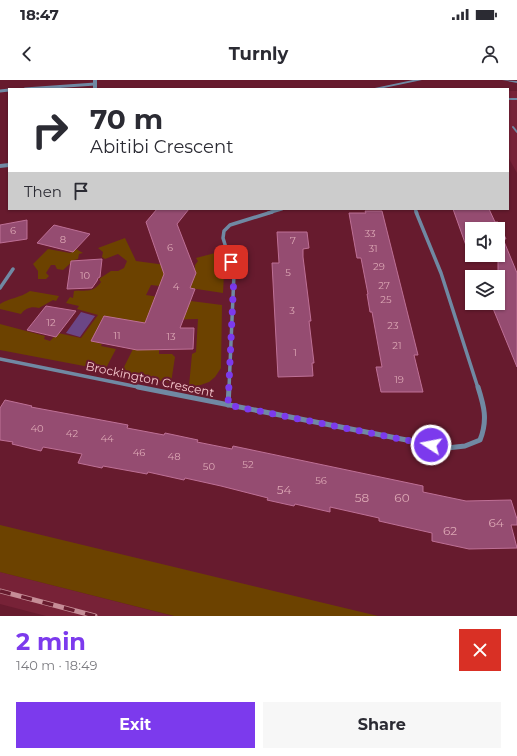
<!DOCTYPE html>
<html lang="en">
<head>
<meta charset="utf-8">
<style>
  :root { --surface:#fff; --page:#f7f7f7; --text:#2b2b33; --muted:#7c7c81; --accent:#7c3aed }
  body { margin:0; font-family:Montserrat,sans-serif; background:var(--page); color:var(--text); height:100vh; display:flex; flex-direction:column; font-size:15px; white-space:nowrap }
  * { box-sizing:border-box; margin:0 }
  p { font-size:13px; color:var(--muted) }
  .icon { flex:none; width:22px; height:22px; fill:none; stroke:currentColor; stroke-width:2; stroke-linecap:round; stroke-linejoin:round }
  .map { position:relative; height:536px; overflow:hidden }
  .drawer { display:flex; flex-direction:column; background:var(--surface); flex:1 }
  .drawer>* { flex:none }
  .hud { position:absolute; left:8px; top:8px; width:501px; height:122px; border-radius:0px; box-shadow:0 1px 3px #0004; background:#fff; color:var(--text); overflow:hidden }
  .fabs { position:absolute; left:465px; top:142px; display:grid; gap:8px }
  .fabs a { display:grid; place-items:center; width:40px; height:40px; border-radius:0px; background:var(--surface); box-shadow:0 1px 3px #0004; font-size:20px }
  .pin { position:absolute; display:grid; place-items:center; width:34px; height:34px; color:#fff; margin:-17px; border-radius:8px; box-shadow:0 2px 6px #0006 }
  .me { position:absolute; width:44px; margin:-22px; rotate:281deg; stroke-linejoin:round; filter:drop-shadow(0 0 3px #0008) }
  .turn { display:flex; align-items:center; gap:14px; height:84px; padding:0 16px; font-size:18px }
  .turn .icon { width:52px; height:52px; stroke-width:2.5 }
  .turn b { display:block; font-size:28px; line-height:34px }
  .then { display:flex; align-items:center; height:38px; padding:0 16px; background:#0003; gap:8px; font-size:15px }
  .round { display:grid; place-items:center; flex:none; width:42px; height:42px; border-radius:0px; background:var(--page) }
  .headline { display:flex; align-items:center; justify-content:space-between; height:68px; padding:0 16px }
  h1 { font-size:24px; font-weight:700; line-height:30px; color:var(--accent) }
  .action { display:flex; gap:8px; margin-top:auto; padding:8px 16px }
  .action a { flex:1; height:46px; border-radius:0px; background:var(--accent); color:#fff; font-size:16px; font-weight:700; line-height:46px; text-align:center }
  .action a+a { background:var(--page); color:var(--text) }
  .status { display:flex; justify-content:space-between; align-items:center; height:28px; padding:0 20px; background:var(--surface); direction:ltr }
  .status svg { height:11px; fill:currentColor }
  header { display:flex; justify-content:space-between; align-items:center; height:52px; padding:0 16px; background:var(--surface); font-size:18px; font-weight:700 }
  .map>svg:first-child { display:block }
  .built { fill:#772237 }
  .green { fill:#6c4200 }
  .water { fill:#6b4686 }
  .building { fill:#954c71; stroke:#be7096 }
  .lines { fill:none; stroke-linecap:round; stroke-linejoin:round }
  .service { stroke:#7089a3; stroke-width:2 }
  .minor-far2 { stroke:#7089a3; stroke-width:3 }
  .minor-far1 { stroke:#7089a3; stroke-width:3.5 }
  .minor { stroke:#7089a3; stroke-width:5 }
  .tertiary { fill:#7089a3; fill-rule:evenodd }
  .rail-casing { stroke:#c68d97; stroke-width:5 }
  .rail { stroke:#671b2e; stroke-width:3.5; stroke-dasharray:11; stroke-linecap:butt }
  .route { stroke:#7c3aed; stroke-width:7; stroke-dasharray:0 12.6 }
  .labels { text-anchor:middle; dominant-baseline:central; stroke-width:4; stroke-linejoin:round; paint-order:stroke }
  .number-label { font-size:10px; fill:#dca7b4 }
  .street-label { font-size:12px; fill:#f4c5cb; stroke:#671b2e }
  .near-number-label { font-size:12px; fill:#dca7b4 }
</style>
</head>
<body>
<div class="status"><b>18:47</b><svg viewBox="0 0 49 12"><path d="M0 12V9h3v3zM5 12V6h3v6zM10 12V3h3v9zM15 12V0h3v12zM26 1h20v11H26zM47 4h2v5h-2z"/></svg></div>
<header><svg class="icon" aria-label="back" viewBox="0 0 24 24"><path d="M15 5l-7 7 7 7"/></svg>Turnly<svg class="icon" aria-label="person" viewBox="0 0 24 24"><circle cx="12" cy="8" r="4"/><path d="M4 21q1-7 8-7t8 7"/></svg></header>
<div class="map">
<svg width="517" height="536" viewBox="0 0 517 536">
  <rect width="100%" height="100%" fill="#671b2e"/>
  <g class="built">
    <path d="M508,11H517V93L508,77Z"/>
    <path d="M0,492L173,536H46L0,524Z"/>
  </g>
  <g class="green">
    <path d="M125,158L136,181L195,189V185L198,181L196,178L215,173L224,194L223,213L190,208L196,193L160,206L151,205L146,215L190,222L191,221L222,225L221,288L215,297L209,302L195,307L189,306L192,274L196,272L198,239L156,240L145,269L159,270V274H172L175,277L171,303L121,293L143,249L104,236L91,261L102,264L101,266L116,269L105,290L0,270V244L45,256L44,259L50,261L58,253L81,258L98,235L77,229L79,226L66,223L70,217L73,218L74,211C87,210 93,213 101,202L99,199L111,191H118L124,188L127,181L118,174L105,179L102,177L103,172L98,168Z"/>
    <path d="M48,169L70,173L76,169L83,173L79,174L78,179L74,180L63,190L57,189L55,185H51L46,193L49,196L46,199H38V191L33,184Z"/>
    <path d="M30,211L59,216L56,221L53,220L39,228C32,226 25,228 21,234L0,229V224C9,218 20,218 30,211Z"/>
    <path d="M0,445L378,536H174L0,492Z"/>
  </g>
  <path class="water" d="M81,232L95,236L80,257L66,253Z"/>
  <g class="building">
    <path d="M157,129H189L177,144L196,193L190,208L195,209L180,248H194L193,269L137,270L91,261L104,236L145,243L164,194L146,142Z"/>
    <path d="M453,129H489L495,142H498L506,159H503L517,193V287L492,226H498V177H477L476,175H498V149H472V174H469Z"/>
    <path d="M365,131H382L418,275H414L423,312H381L376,287H382L372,232H370L367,214H368L361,178H357L349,133H366Z"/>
    <path d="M27,140V159L0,163V145Z"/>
    <path d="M54,145L90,154L73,172L37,163Z"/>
    <path d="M277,152H307L309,168L303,169V177L311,241H309L314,283H312L313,296L278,297L272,183H279Z"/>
    <path d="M102,179L100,197L98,198L97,201L92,208L67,209L71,181Z"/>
    <path d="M46,226L76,231L56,257L27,250Z"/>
    <path d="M5,320L32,326L31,327L128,345L127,348L164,355L165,353L198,360L197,362L232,369L233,366L423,406V412L466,421L511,420L517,439V445H511L517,468L469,469L432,461V453L379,441V438L330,427V432L295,424L294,426L267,420L268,418L221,406L185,398L184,400L148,392L147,394L103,386L102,388L78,383L82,374L43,367L41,371L12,364L13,362L0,360V328Z"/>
  </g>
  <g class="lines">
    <g class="service">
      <path d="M508,19H517"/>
      <path d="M513,47L517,52"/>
    </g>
    <g class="minor-far2">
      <path d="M25,9L95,4"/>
      <path d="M0,11L9,10"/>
      <path d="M415,129L417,133"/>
      <path d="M268,133L282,129"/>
    </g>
    <g class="minor-far1">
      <path d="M416,132L441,193L478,308"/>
      <path d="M0,208L13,189"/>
      <path d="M0,279L143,308"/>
      <path d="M229,308L234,194L223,158L224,151L230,145L272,132"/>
    </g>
    <g class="minor">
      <path d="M138,307L447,368L465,366L480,360C488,340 484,326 478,307"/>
      <path d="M228,325L229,307"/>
    </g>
    <g class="tertiary">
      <rect x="93" y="0" width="4" height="9"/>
      <path d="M413,0H422L379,9H370Z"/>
      <path d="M502,0L517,1V3Z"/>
      <path d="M9,83V87L0,88V84Z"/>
    </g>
    <g class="rail-casing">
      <path id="rail" d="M0,511L95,536"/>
    </g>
    <use href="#rail" class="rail"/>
  </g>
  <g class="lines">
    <path class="route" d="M231,182L234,194L228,325L431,365"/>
  </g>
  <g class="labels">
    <g class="number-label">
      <text x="13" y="150">6</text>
      <text x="370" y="153">33</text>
      <text x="63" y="159">8</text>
      <text x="293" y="160">7</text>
      <text x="170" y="167">6</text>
      <text x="373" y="168">31</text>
      <text x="379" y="186">29</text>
      <text x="288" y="192">5</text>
      <text x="85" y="195">10</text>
      <text x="384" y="205">27</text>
      <text x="176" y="206">4</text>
      <text x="386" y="219">25</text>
      <text x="292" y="230">3</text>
      <text x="51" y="242">12</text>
      <text x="393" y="245">23</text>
      <text x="117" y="255">11</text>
      <text x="171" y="256">13</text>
      <text x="397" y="265">21</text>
      <text x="295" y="272">1</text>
      <text x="399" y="299">19</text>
      <text x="37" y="348">40</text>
      <text x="72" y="353">42</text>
      <text x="107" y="358">44</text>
      <text x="139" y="372">46</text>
      <text x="174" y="376">48</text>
      <text x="248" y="384">52</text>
      <text x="209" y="386">50</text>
      <text x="321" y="400">56</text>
    </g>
    <g class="street-label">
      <text transform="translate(150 299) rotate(12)">Brockington Crescent</text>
    </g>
    <g class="near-number-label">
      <text x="284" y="409">54</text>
      <text x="362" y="417">58</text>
      <text x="402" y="417">60</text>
      <text x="496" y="442">64</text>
      <text x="450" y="450">62</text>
    </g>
  </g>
</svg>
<div class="fabs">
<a><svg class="icon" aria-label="sound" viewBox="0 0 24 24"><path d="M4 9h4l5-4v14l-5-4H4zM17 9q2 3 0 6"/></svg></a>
<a><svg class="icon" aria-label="layers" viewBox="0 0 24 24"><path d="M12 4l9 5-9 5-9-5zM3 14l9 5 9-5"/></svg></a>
</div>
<div class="pin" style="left:231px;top:182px;background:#d93025"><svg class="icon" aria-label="arrive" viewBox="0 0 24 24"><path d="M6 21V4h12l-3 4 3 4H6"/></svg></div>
<svg class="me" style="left:431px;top:365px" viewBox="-20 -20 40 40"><circle r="17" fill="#7c3aed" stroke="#fff" stroke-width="3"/><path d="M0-11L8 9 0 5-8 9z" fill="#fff"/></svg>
<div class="hud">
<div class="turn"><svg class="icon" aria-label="right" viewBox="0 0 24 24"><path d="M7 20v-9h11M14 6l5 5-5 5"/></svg><div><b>70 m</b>Abitibi Crescent</div></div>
<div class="then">Then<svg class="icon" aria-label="arrive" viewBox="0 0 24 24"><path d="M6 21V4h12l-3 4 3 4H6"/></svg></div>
</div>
</div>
<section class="drawer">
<div class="headline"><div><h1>2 min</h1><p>140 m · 18:49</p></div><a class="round" style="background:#d93025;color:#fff"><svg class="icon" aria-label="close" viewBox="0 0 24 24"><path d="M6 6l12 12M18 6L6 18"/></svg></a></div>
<div class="action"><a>Exit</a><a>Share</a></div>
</section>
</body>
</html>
